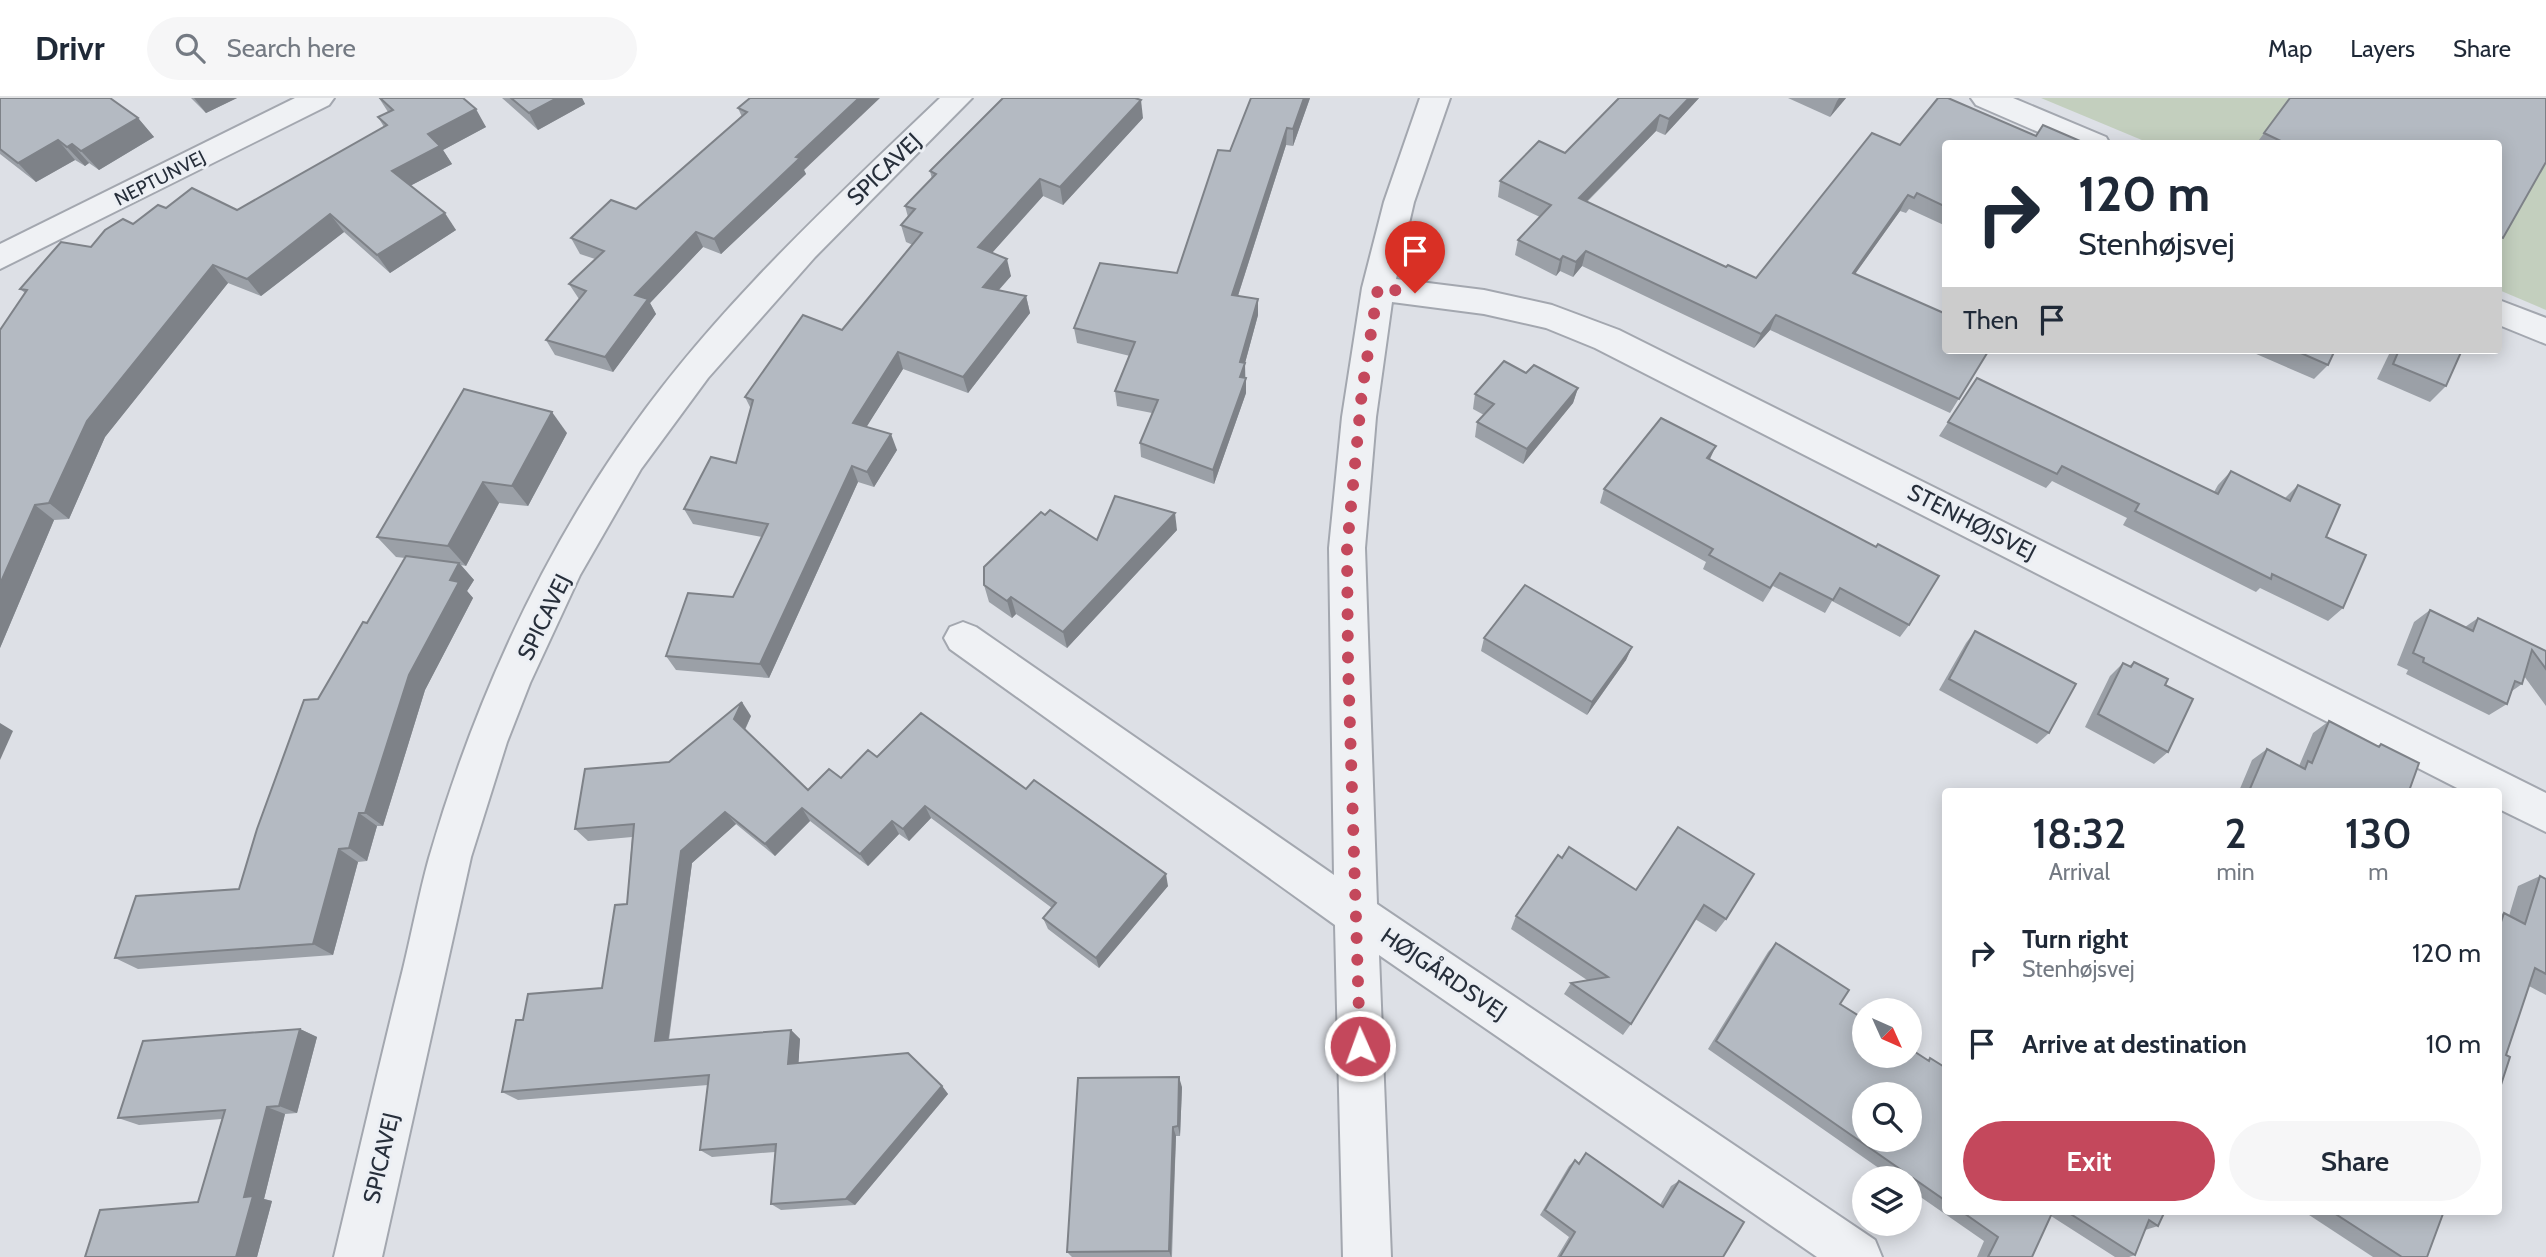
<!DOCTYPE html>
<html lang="en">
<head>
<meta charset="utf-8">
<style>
  :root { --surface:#fff; --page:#f6f6f7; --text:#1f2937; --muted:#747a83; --line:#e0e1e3; --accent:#c4485c }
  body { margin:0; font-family:Cabin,sans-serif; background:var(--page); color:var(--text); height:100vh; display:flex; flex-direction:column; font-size:26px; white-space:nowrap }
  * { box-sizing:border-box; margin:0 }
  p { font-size:23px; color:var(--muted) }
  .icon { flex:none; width:38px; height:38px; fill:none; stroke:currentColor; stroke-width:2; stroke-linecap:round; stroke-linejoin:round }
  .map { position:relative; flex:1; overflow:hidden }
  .sheet { position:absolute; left:1942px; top:690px; width:560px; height:427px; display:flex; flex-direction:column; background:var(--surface); border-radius:7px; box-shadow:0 4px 18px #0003 }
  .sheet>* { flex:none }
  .top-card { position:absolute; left:1942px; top:42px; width:560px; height:214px; border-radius:7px; box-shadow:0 4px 18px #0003; background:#fff; color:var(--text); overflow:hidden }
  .needle { width:46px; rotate:135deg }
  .tools { position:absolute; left:1852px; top:900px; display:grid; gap:14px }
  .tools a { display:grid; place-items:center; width:70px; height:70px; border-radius:50%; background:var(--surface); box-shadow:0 4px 18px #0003; font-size:35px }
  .pin { position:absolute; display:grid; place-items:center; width:60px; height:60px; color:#fff; margin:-72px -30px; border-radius:50% 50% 50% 0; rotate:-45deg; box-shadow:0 0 7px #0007 }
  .pin .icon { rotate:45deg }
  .me { position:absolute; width:77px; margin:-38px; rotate:358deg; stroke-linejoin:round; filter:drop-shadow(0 0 5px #0008) }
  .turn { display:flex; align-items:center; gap:24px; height:147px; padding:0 21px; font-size:32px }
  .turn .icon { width:91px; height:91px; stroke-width:2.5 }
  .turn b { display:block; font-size:49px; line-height:60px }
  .then { display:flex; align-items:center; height:66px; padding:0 21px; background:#0003; gap:14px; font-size:26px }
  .eta { display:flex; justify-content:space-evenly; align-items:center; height:119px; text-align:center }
  .eta b { font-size:42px; font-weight:600; line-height:49px }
  .button { display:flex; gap:14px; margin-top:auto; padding:14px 21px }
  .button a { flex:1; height:80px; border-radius:42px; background:var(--accent); color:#fff; font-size:28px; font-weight:600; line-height:80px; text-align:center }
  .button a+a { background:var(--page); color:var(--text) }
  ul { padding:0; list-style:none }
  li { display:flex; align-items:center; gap:21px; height:91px; padding:0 21px }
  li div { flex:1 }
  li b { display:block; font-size:26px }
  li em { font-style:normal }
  header { display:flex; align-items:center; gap:42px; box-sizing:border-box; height:98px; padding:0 35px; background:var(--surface); border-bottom:2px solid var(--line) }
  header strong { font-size:33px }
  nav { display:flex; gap:38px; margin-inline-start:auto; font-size:24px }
  .search { width:490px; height:63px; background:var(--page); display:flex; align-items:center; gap:18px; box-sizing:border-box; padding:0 24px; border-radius:38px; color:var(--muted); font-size:26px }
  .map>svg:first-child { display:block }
  .green { fill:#c3cfbe }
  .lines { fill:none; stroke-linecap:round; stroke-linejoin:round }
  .minor-casing { stroke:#a3a7af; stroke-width:4 }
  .minor { fill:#eff1f4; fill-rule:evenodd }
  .wall { fill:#9ba0a7 }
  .shaded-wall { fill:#7e8288 }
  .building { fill:#b4bac2; stroke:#7e8288; stroke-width:2; fill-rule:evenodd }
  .route { stroke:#c4485c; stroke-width:12; stroke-dasharray:0 21.6 }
  .labels { text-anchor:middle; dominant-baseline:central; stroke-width:6; stroke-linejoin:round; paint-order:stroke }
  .far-street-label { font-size:19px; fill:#272f3b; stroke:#eceff4 }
  .street-label { font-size:23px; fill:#272f3b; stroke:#eceff4 }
</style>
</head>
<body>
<header>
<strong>Drivr</strong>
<div class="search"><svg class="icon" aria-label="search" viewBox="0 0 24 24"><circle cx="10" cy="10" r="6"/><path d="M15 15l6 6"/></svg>Search here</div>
<nav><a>Map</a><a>Layers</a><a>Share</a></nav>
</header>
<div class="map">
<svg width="2546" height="1159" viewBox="0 0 2546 1159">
  <rect width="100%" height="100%" fill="#dde0e6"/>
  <path class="green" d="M2041,0H2546V212L2499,192V46L2149,45Z"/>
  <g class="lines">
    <g class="minor-casing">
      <g id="minor">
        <path d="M295,0H334L329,7L0,171V146Z"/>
        <path d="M940,0H972L815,159L708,280L641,371L580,477L530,585L507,644L471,759L382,1159H334C357,1063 379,967 403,871C412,834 419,796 429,760C470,617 533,474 617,351C706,219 825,110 940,0Z"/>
        <path d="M1420,0H1450L1414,104L1396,181L1484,192L1552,207L1619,232L2546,695V734L2499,711V693H2463L1595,250L1546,230L1484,216L1392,204L1376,319L1365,450L1377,806L1875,1142L1882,1159H1817L1379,857L1391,1159H1343L1335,827L950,551L944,540L950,529L963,524L976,529L1334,777L1329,450L1342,319L1362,190L1384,104Z"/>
        <path d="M1971,0H2013L2106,39L2110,46H2066L1976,7Z"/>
        <path d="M2499,202L2546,220V246L2499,227Z"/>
      </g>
    </g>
    <use href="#minor" class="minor"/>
  </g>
  <g class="wall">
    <path d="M0,0L138,20L154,39L99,72L89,65L85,68L75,62L36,84L0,56Z"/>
    <path d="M191,0H237L206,15Z"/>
    <path d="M379,0H463L486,29L443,52L452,66L410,88L456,132L390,175L344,134L261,198L228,185L105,339L69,421L54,422L0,550L25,195L20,191L91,149L166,110L237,112L384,29L378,19L388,14Z"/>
    <path d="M502,0H582L585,6L538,32Z"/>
    <path d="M750,0L804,72L806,76L721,156L703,149L650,205L656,216L613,274L555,257L546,242L579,201L569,186L595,161L580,156L571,140L636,111L742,19L738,10Z"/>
    <path d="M1251,0H1310L1293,48L1286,47L1238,198L1258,217L1245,265L1246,295L1214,386L1141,359L1140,345L1152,315L1117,308L1115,293L1130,258L1077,245L1074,230L1177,175L1230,53Z"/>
    <path d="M1619,0H1699L1665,37L1656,33L1587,104L1726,169L1756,180L1900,47L2036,38L2087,46H1946V128L1909,111L1906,115L1900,113L1855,176L1989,252L1950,315L1770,232L1754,250L1582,168L1573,179L1560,173L1556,178L1515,157L1518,142L1540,119L1498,99L1500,83L1565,55Z"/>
    <path d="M1788,0H1846L1830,19Z"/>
    <path d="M2290,0H2546V64L2503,140L2499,143V46H2256Z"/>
    <path d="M1143,20L1063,107L1043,98L992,155L1011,178L999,192L1026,198L1030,215L968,295L903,271L866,329L897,352L874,389L858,384L769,580L676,572L666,558L733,499L762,439L693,426L684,411L736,365L751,311L745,299L842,232L913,147L906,144L901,127L908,119L905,108L932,81L930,73Z"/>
    <path d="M2247,252H2335L2328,267L2314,281Z"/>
    <path d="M2391,252H2462L2446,288L2430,304L2377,281Z"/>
    <path d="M1526,275L1578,290L1573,305L1523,366L1475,339L1477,324L1484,317L1473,311L1475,296Z"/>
    <path d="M1977,280L2214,394L2218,387L2231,373L2285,400L2298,387L2326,439L2343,510L2328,523L2260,490L2256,494L2123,427L2127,420L2052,383L2046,390L1939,338Z"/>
    <path d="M567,335L528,408L499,405L466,468L461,467L474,482L467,493L473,500L425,592L383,728H377L367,763L358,764L333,857L138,871L115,860L239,791L318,601L367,525L405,460L396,459L377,439Z"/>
    <path d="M1710,362L1909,527L1900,539L1832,503L1825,515L1773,488L1763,504L1703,471L1706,464L1600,405L1604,391Z"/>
    <path d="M1045,417L1097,442L1177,432L1067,550L1016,516L1012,520L989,504L984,487Z"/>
    <path d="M2430,512L2465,529L2478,520L2546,553V608L2524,578L2522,586L2512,593L2507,606L2489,617L2406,576L2408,572L2397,567L2414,524Z"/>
    <path d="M1975,533L2049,635L2037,646L1939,592L1966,545Z"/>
    <path d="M1484,540L1632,549L1626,562L1587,617L1481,553Z"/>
    <path d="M2134,564L2165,587L2168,654L2154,666L2085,629L2110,578L2123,565L2129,568Z"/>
    <path d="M751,618L745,632L808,692L841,680L877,659L1026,691L1168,788L1099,870L1048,831L1043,820L1052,810L931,720L909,743L899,736L868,768L810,723L775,758L736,726L692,765L669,942L791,932L800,941L798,965L942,988L948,996L855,1107L781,1112L771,1106L775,1054L712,1059L700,1052L708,987L518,1002L502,994L523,922L602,890L627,806L632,739L588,743L575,731L669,664Z"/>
    <path d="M2329,623L2377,648L2381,646L2409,693H2239L2252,662L2267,651L2299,668L2313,635Z"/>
    <path d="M1678,729L1726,821L1716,834L1695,821L1631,926L1623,937L1564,896L1571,885L1587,882L1511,831L1516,818L1562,760L1636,792Z"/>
    <path d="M2540,778L2546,781V897L2529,888L2506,957L2499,993V817L2504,815L2509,818L2518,788Z"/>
    <path d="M1776,845L1840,906L1927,962L1930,960L1946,970V1113H2165L2158,1128L2145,1132L2135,1157L2129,1159H2115L2051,1118L2032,1159H1977L1984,1143L1909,1091V1080H1893L1708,951L1768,854Z"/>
    <path d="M300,931L317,939L297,1015L285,1016L264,1101L272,1103L257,1159H85L198,1104L222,1021L139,1027L118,1020Z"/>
    <path d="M1182,989L1180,1038H1176L1172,1159H1072L1067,1154Z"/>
    <path d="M1586,1055L1660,1107L1671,1088L1679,1083L1723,1159H1557L1569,1139L1540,1117L1569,1068L1575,1062L1578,1065Z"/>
    <path d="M2303,1113H2444L2427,1159H2373Z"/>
  </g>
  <g class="shaded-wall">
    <path d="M194,0H237L206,15Z"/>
    <path d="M557,0H582L585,6L538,32L529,15Z"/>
    <path d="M859,0H880L804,72L806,76L721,156L714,141L796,59Z"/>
    <path d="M1304,0H1310L1293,48V31Z"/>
    <path d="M1689,0H1699L1665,37L1669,21Z"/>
    <path d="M1839,0H1846L1830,19L1837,3Z"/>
    <path d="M1141,2L1143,20L1063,107L1060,89Z"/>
    <path d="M476,11L486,29L443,52L452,66L404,91L392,73L428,36Z"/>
    <path d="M1660,17L1656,33L1575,115L1579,100Z"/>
    <path d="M138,20L154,39L99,72L81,53Z"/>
    <path d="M1287,30L1286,47L1233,213L1232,197Z"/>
    <path d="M58,42L75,62L36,84L18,65Z"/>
    <path d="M72,46L89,65L85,68L67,49Z"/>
    <path d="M1040,81L1043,98L982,166L978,149Z"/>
    <path d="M1908,97L1900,113L1845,190L1853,175Z"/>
    <path d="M445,115L456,132L390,175L377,157Z"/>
    <path d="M330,116L344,134L261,198L247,181Z"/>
    <path d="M696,134L703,149L650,205L656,216L613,274L605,259L635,197Z"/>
    <path d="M1586,153L1582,168L1573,179L1576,164Z"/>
    <path d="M1563,158L1560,173L1556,178L1560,162Z"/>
    <path d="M1007,161L1011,178L987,205L983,189Z"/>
    <path d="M213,167L228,185L105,339L69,421L49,405L87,323Z"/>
    <path d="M1026,198L1030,215L968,295L963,279Z"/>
    <path d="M1258,201V217L1245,265V280L1241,294L1240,264Z"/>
    <path d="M1776,217L1770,232L1754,250L1761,236Z"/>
    <path d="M898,254L903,271L859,341L853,325Z"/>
    <path d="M1246,280V295L1214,386L1213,372Z"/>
    <path d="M1578,290L1573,305L1523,366L1527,351Z"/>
    <path d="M552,314L567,335L528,408L512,388Z"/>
    <path d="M891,336L897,352L874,389L867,374Z"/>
    <path d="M1716,348L1709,363L1707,360Z"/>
    <path d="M852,368L858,384L769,580L760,566Z"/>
    <path d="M483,384L499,405L466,468L448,448Z"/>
    <path d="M35,407L54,422L0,550V486Z"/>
    <path d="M1175,415L1177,432L1067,550L1063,534Z"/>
    <path d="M459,465L474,482L467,493L473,500L425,592L383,728L365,715L409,577L450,482Z"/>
    <path d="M1011,499L1016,516L1012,520L1007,503Z"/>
    <path d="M1632,549L1626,562L1587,617L1592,604Z"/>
    <path d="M742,604L751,618L743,635L734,621Z"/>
    <path d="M0,625L13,633L0,662Z"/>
    <path d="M925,708L931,720L909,743L903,731Z"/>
    <path d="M802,710L810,723L775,758L765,746Z"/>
    <path d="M725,714L736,726L692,765L667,952L655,943L681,753Z"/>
    <path d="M359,715L377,728L367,763L349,750Z"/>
    <path d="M892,723L899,736L868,768L860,756Z"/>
    <path d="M339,751L358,764L333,857L313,846Z"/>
    <path d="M1166,776L1168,788L1099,870L1096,860Z"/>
    <path d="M300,931L317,939L297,1015L279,1008Z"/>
    <path d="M791,932L800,941L798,974L788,966Z"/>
    <path d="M1179,979L1182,989L1180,1038L1178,1028Z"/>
    <path d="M942,988L948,996L855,1107L846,1101Z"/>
    <path d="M267,1009L285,1016L264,1101L272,1103L257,1159H236L244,1099Z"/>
    <path d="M1173,1029L1176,1038L1171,1159L1169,1153Z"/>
  </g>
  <g class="building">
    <path d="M0,0H110L138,20L81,53L72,46L67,49L58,42L18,65L0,51Z"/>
    <path d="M380,0H463L476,11L428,36L440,48L392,73L445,115L377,157L330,116L247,181L213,167L87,323L49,405L35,407L0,486V232L27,192L20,191L61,144L91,149L105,132L123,121L133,126L158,107L166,110L192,90L237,112L387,27L378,19L393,12Z"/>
    <path d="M511,0H557L529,15Z"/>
    <path d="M750,0H859L796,59L800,60L714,141L696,134L635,197L648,201L605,259L546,242L586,193L569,186L604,153L571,140L611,102L636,111L747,14L738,10Z"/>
    <path d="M1003,0H1135L1141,2L1060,89L1040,81L978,149L1007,161L983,189L1026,198L963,279L898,254L853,325L891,336L867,374L852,368L760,566L666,558L688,495L733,499L768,426L684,411L711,359L736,365L753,302L745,299L803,217L842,232L922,135L901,127L915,111L905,108L936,76L930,73Z"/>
    <path d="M1251,0H1304L1293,31L1287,30L1232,197L1258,201L1240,264L1245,265L1240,279L1246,280L1213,372L1140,345L1158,302L1115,293L1135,244L1074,230L1100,165L1177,175L1218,52L1230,53Z"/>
    <path d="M1619,0H1689L1669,21L1660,17L1579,100L1726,169L1728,167L1756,180L1872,35L1900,47L1938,0H1948L2036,38L2043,27L2087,46H1946V109L1917,95L1914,100L1908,97L1853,175L1946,216V252H1989L1959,301L1776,217L1761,236L1586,153L1576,164L1563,158L1560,162L1518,142L1551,107L1500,83L1539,43L1565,55Z"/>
    <path d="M2290,0H2546V64L2503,140L2499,138V46H2287L2264,35Z"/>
    <path d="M2294,252H2335L2328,267Z"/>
    <path d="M2399,252H2462L2446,288L2393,266Z"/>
    <path d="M1504,263L1526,275L1534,267L1578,290L1527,351L1477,324L1494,306L1475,296Z"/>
    <path d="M1977,280L2218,396L2231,373L2290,403L2298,387L2340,407L2326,439L2366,457L2343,510L2272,476L2271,481L2135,413L2139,406L2062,368L2057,376L1948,324Z"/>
    <path d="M464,291L552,314L512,388L483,384L448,448L377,439Z"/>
    <path d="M1661,320L1716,348L1707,360L1876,449L1878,446L1939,478L1909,527L1840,490L1833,502L1780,475L1770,490L1709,457L1713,451L1604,391Z"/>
    <path d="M1115,398L1175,415L1063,534L1011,499L1007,503L984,487V469L1041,414L1045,417L1050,412L1097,442Z"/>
    <path d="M406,458L459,465L450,482L459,484L409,577L365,715H359L349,750L339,751L313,846L115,860L136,798L239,791L257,731L304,602L318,601L363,524L367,525Z"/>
    <path d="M1525,487L1632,549L1592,604L1484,540Z"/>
    <path d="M2430,512L2473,533L2478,520L2546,553V571L2532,552L2522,586L2515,583L2507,606L2423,564L2424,560L2413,555Z"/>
    <path d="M1975,533L2076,586L2049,635L1949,581Z"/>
    <path d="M2134,564L2168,581L2165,587L2193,601L2168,654L2098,616L2123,565L2131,569Z"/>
    <path d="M742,604L734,621L808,692L829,671L841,680L868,652L877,659L921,615L1026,691L1034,682L1166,776L1096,860L1043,820L1056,805L925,708L903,731L892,723L860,756L802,710L765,746L725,714L681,753L655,943L791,932L788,966L908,955L942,988L846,1101L771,1106L776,1046L700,1052L709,977L502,994L516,922H523L528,896L602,890L615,807L627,806L634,726L575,731L585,671L669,664Z"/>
    <path d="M2329,623L2379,649L2381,646L2419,665L2409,693H2249L2267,651L2305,671L2308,663L2312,665Z"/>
    <path d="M1678,729L1754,776L1726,821L1704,807L1631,926L1571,885L1608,879L1516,818L1558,757L1562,760L1569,749L1636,792Z"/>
    <path d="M2540,778L2546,781V876L2535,870L2506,957L2510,959L2499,993V830L2504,815L2525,826Z"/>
    <path d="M1776,845L1849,892L1840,906L1864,921V957H1909V950L1929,963L1930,960L1946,970V1103L1716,943ZM1864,996H1909V1041H1864Z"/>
    <path d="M300,931L279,1008L267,1009L244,1099L253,1098L236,1159H85L100,1112L198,1104L225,1012L118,1020L143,943Z"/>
    <path d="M1179,979L1178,1028L1173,1029L1169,1153L1067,1154L1078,980Z"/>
    <path d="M1586,1055L1663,1109L1679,1083L1744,1124L1723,1159H1560L1575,1134L1545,1112L1575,1062L1579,1066Z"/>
    <path d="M1961,1113H2053L2032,1159H1988L1998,1139Z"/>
    <path d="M2066,1113H2165L2158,1128L2149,1122L2135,1157Z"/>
    <path d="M2331,1113H2444L2427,1159H2402Z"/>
  </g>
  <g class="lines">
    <path class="route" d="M1360,948L1348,565L1347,450L1362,293L1378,190L1415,195"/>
  </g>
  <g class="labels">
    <g class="far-street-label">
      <text transform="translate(160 80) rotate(-27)">NEPTUNVEJ</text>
    </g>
    <g class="street-label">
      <text transform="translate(884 71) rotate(-44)">SPICAVEJ</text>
      <text transform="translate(1972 424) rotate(27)">STENHØJSVEJ</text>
      <text transform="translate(544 519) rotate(-64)">SPICAVEJ</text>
      <text transform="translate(1444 876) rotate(34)">HØJGÅRDSVEJ</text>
      <text transform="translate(381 1060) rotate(-77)">SPICAVEJ</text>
    </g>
  </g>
</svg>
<div class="tools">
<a><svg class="needle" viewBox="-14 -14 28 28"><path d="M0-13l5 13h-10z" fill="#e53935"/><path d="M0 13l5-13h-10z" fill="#747a83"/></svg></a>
<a><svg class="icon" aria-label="search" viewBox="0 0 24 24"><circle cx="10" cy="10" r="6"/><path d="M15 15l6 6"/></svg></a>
<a><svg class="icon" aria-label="layers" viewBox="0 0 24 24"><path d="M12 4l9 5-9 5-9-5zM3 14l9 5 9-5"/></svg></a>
</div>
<div class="pin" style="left:1415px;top:195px;background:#d93025"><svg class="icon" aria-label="arrive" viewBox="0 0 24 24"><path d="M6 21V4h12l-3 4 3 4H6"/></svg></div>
<svg class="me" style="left:1360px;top:948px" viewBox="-20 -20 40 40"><circle r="17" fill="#c4485c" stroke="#fff" stroke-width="3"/><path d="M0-11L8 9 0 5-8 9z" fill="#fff"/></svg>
<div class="top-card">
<div class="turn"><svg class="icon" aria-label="right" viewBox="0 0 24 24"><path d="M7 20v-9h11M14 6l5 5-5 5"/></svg><div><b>120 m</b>Stenhøjsvej</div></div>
<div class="then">Then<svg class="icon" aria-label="arrive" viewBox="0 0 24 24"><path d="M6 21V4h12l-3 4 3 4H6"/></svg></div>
</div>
<section class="sheet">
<div class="eta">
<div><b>18:32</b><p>Arrival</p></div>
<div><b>2</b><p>min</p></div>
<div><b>130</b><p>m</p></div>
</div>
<ul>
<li><svg class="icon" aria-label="right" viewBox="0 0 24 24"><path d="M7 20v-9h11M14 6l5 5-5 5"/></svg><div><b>Turn right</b><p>Stenhøjsvej</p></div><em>120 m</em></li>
<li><svg class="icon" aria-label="arrive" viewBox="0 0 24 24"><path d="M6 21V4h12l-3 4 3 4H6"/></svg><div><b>Arrive at destination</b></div><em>10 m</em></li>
</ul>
<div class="button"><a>Exit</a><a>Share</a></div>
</section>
</div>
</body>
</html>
